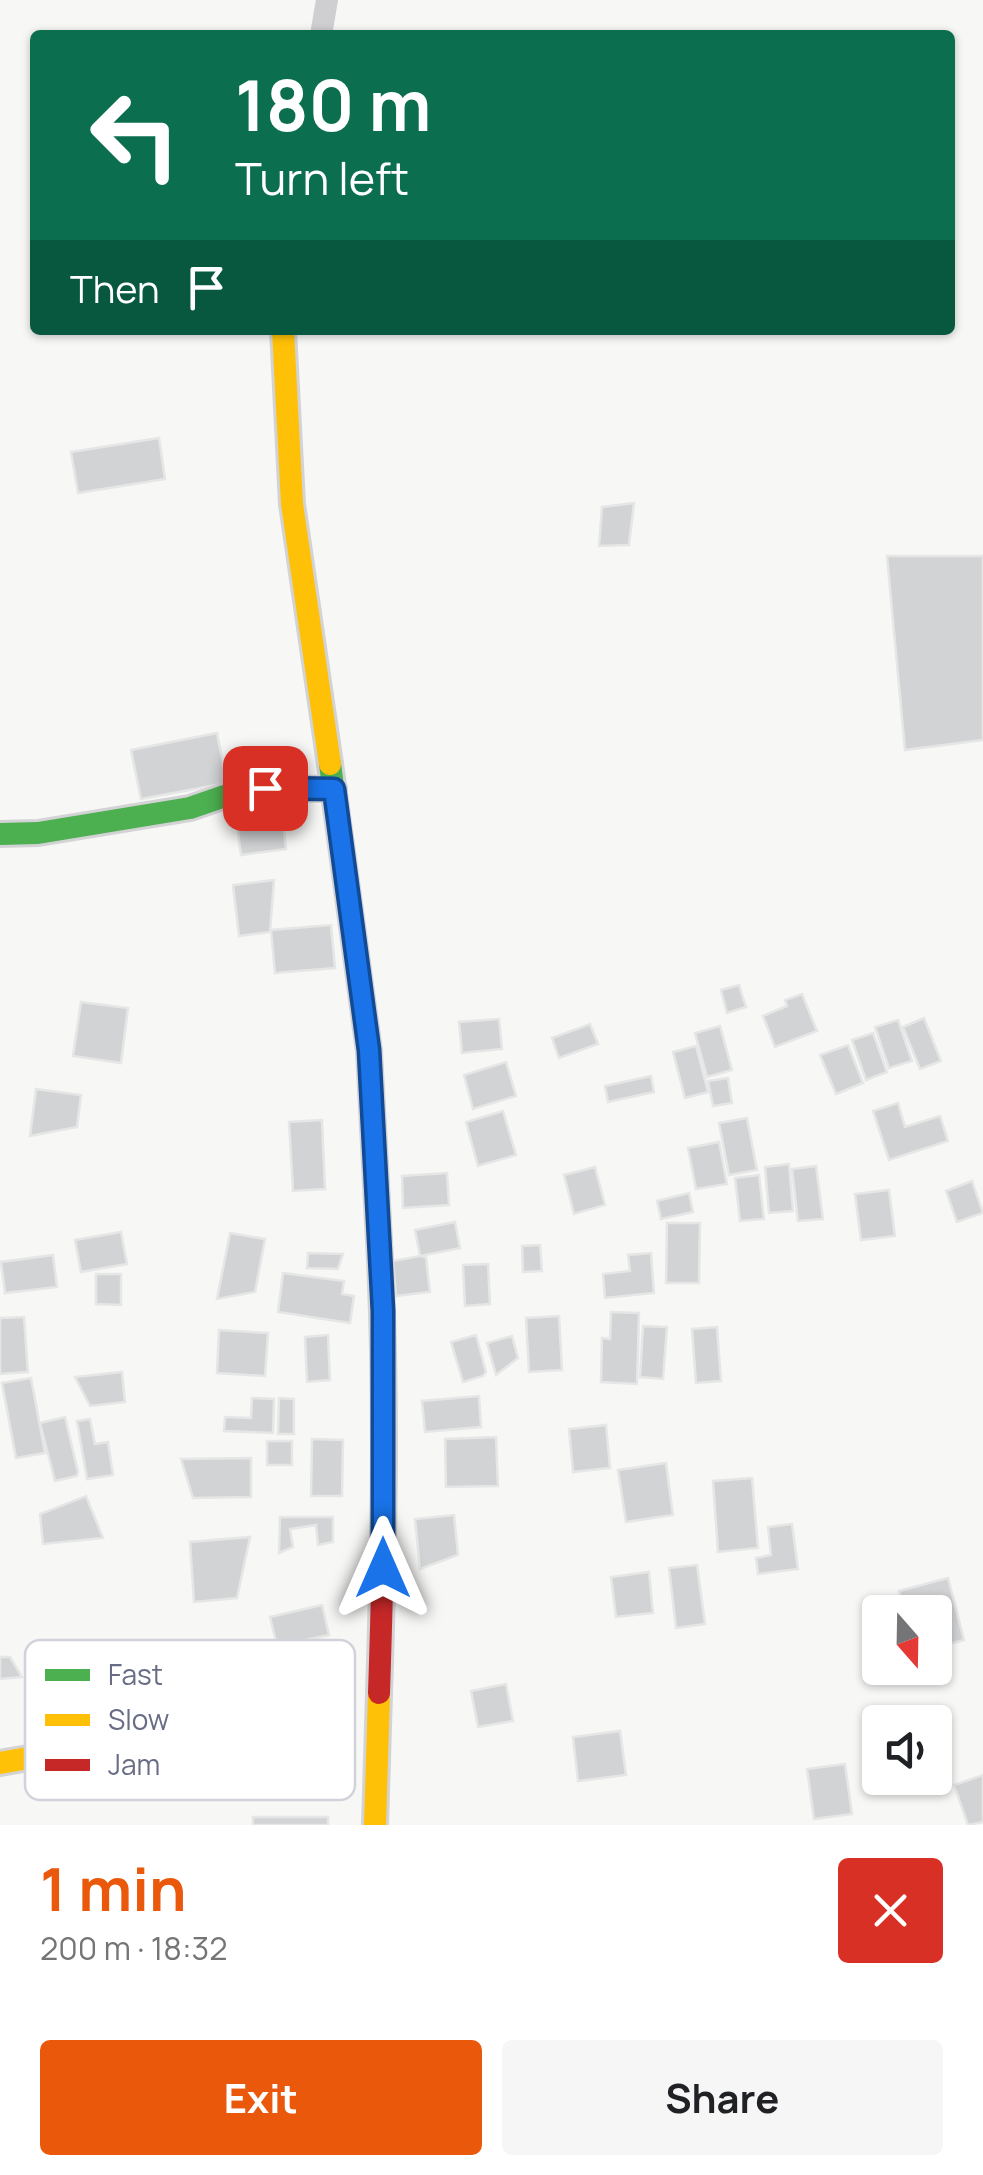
<!DOCTYPE html>
<html lang="en">
<head>
<meta charset="utf-8">
<style>
  :root { --surface:#fff; --page:#f6f6f6; --text:#202124; --muted:#757577; --accent:#ea580c }
  body { margin:0; font-family:Manrope,sans-serif; background:var(--page); color:var(--text); height:100vh; display:flex; flex-direction:column; font-size:38px; white-space:nowrap }
  * { box-sizing:border-box; margin:0 }
  p { font-size:32px; color:var(--muted) }
  .icon { flex:none; width:55px; height:55px; fill:none; stroke:currentColor; stroke-width:2; stroke-linecap:round; stroke-linejoin:round }
  .map { position:relative; height:1825px; overflow:hidden }
  .panel { display:flex; flex-direction:column; background:var(--surface); flex:1 }
  .panel>* { flex:none }
  .top-card { position:absolute; left:30px; top:30px; width:925px; height:305px; border-radius:10px; box-shadow:0 2px 8px #0004; background:#0b6e4f; color:#fff; overflow:hidden }
  .needle { width:65px; rotate:160deg }
  .buttons { position:absolute; left:862px; top:1595px; display:grid; gap:20px }
  .buttons a { display:grid; place-items:center; width:90px; height:90px; border-radius:10px; background:var(--surface); box-shadow:0 2px 8px #0004; font-size:50px }
  .pin { position:absolute; display:grid; place-items:center; width:85px; height:85px; color:#fff; margin:-42px; border-radius:20px; box-shadow:0 5px 15px #0006 }
  .me { position:absolute; width:110px; margin:-55px; rotate:0deg; stroke-linejoin:round; filter:drop-shadow(0 0 8px #0008) }
  .turn { display:flex; align-items:center; gap:35px; height:210px; padding:0 40px; font-size:45px }
  .turn .icon { width:130px; height:130px; stroke-width:2.5 }
  .turn b { display:block; font-size:70px; line-height:85px }
  .then { display:flex; align-items:center; height:95px; padding:0 40px; background:#0003; gap:20px; font-size:38px }
  .round { display:grid; place-items:center; flex:none; width:105px; height:105px; border-radius:10px; background:var(--page) }
  .overview { display:flex; align-items:center; justify-content:space-between; height:170px; padding:0 40px }
  h1 { font-size:60px; font-weight:700; line-height:75px; color:var(--accent) }
  .primary-button { display:flex; gap:20px; margin-top:auto; padding:20px 40px }
  .primary-button a { flex:1; height:115px; border-radius:10px; background:var(--accent); color:#fff; font-size:40px; font-weight:700; line-height:115px; text-align:center }
  .primary-button a+a { background:var(--page); color:var(--text) }
  .map>svg:first-child { display:block }
  .building { fill:#d2d3d4; stroke:#e6e6e6; stroke-width:2.5 }
  .lines { fill:none; stroke-linecap:round; stroke-linejoin:round }
  .fast-casing { stroke:#d3d3d5; stroke-width:28 }
  .slow-casing { stroke:#d3d3d5; stroke-width:28 }
  .jam-casing { stroke:#d3d3d5; stroke-width:28 }
  .street { stroke:#cfcfd1; stroke-width:22 }
  .fast { stroke:#4caf50; stroke-width:22 }
  .slow { stroke:#ffc107; stroke-width:22 }
  .jam { stroke:#c62828; stroke-width:22 }
  .route-casing { stroke:#114b97; stroke-width:25 }
  .route { stroke:#1a73e8; stroke-width:18 }
  .key { fill:#fff; stroke:#d2d3da; stroke-width:2.5 }
  .key-label { font-size:28px; fill:#686d85 }
</style>
</head>
<body>
<div class="map">
<svg width="983" height="1825" viewBox="0 0 983 1825">
  <rect width="100%" height="100%" fill="#f7f7f6"/>
  <g class="building">
    <path d="M159,438L165,479L78,493L71,452Z"/>
    <path d="M634,503L629,545L599,546L602,507Z"/>
    <path d="M887,556H983V740L905,750Z"/>
    <path d="M217,733L227,783L141,799L131,750Z"/>
    <path d="M281,803L286,849L241,855L235,809Z"/>
    <path d="M274,880L270,932L239,936L233,885Z"/>
    <path d="M331,925L335,968L275,973L271,930Z"/>
    <path d="M739,985L746,1007L727,1013L721,990Z"/>
    <path d="M802,994L817,1031L775,1047L763,1016L787,1006L785,1000Z"/>
    <path d="M81,1002L128,1008L121,1063L73,1056Z"/>
    <path d="M924,1018L941,1061L920,1069L903,1027Z"/>
    <path d="M499,1019L502,1049L462,1053L459,1022Z"/>
    <path d="M898,1020L912,1061L889,1068L875,1027Z"/>
    <path d="M590,1024L598,1044L559,1058L552,1038Z"/>
    <path d="M720,1026L732,1070L707,1077L695,1033Z"/>
    <path d="M873,1033L887,1072L866,1080L852,1040Z"/>
    <path d="M848,1045L863,1083L836,1094L820,1055Z"/>
    <path d="M696,1046L708,1092L685,1098L673,1052Z"/>
    <path d="M506,1062L516,1096L473,1109L464,1075Z"/>
    <path d="M651,1076L654,1092L608,1102L605,1086Z"/>
    <path d="M728,1078L732,1103L713,1106L708,1081Z"/>
    <path d="M36,1089L81,1095L77,1127L30,1136Z"/>
    <path d="M898,1103L905,1127L940,1116L948,1141L889,1160L873,1111Z"/>
    <path d="M503,1111L516,1155L478,1166L466,1122Z"/>
    <path d="M747,1118L757,1170L729,1175L719,1123Z"/>
    <path d="M322,1120L325,1189L293,1191L289,1122Z"/>
    <path d="M719,1142L727,1184L696,1189L688,1148Z"/>
    <path d="M789,1164L793,1211L769,1213L765,1167Z"/>
    <path d="M816,1166L823,1219L798,1221L792,1169Z"/>
    <path d="M595,1167L605,1205L574,1214L564,1175Z"/>
    <path d="M447,1173L449,1205L403,1208L402,1176Z"/>
    <path d="M759,1175L764,1219L740,1221L735,1178Z"/>
    <path d="M972,1181L983,1213L957,1222L946,1191Z"/>
    <path d="M889,1190L895,1236L861,1240L855,1194Z"/>
    <path d="M689,1193L693,1212L661,1219L657,1201Z"/>
    <path d="M455,1222L460,1248L420,1256L415,1230Z"/>
    <path d="M667,1223H700L699,1283H666Z"/>
    <path d="M121,1232L127,1264L81,1272L75,1240Z"/>
    <path d="M230,1233L265,1239L255,1292L217,1299Z"/>
    <path d="M540,1245L542,1271L523,1272L522,1246Z"/>
    <path d="M308,1253L343,1254L338,1269L307,1268Z"/>
    <path d="M651,1253L654,1293L605,1298L603,1274L630,1271L628,1255Z"/>
    <path d="M53,1255L57,1287L5,1293L1,1262Z"/>
    <path d="M420,1256L426,1257L430,1292L396,1296L393,1261Z"/>
    <path d="M488,1264L490,1304L465,1306L463,1265Z"/>
    <path d="M283,1273L344,1281L342,1294L354,1296L350,1323L278,1312Z"/>
    <path d="M96,1274H121V1305L96,1304Z"/>
    <path d="M611,1312L639,1313L637,1384L601,1382L602,1338L610,1339Z"/>
    <path d="M559,1316L562,1370L529,1372L526,1318Z"/>
    <path d="M24,1317L28,1372L0,1374V1318Z"/>
    <path d="M643,1326L667,1327L663,1379L640,1377Z"/>
    <path d="M717,1327L721,1381L696,1383L692,1329Z"/>
    <path d="M219,1330L268,1333L265,1376L217,1373Z"/>
    <path d="M328,1335L330,1380L307,1382L305,1337Z"/>
    <path d="M476,1335L486,1372L483,1376L463,1382L451,1342Z"/>
    <path d="M512,1336L518,1358L496,1375L487,1343Z"/>
    <path d="M122,1372L125,1402L90,1406L75,1377Z"/>
    <path d="M31,1378L45,1453L16,1458L2,1383Z"/>
    <path d="M479,1396L481,1427L425,1432L422,1401Z"/>
    <path d="M252,1398L274,1399L273,1433L224,1431L225,1417L251,1418Z"/>
    <path d="M279,1398L294,1399V1434H278Z"/>
    <path d="M65,1417L78,1472L77,1476L55,1481L40,1423Z"/>
    <path d="M90,1419L95,1444L108,1442L113,1475L87,1479L77,1421Z"/>
    <path d="M606,1425L610,1468L573,1472L569,1429Z"/>
    <path d="M496,1437L498,1486L446,1487L445,1439Z"/>
    <path d="M312,1439L343,1440L342,1496H311Z"/>
    <rect x="267" y="1441" width="25" height="24"/>
    <path d="M251,1458V1497L193,1498L181,1459Z"/>
    <path d="M666,1463L673,1515L626,1522L618,1470Z"/>
    <path d="M752,1478L758,1548L718,1552L713,1481Z"/>
    <path d="M86,1496L103,1538L43,1544L40,1514Z"/>
    <path d="M454,1515L458,1555L420,1569L415,1519Z"/>
    <path d="M280,1517H333V1542L318,1545L316,1525L290,1529L293,1547L279,1553Z"/>
    <path d="M792,1524L798,1569L758,1574L756,1558L771,1555L768,1527Z"/>
    <path d="M250,1537L237,1598L194,1602L190,1542Z"/>
    <path d="M697,1565L705,1624L676,1628L669,1568Z"/>
    <path d="M649,1572L653,1613L616,1617L611,1577Z"/>
    <path d="M948,1578L964,1640L935,1648V1612H905L899,1591Z"/>
    <path d="M322,1605L329,1635L277,1646L270,1617Z"/>
    <path d="M0,1657H10L22,1677L0,1679Z"/>
    <path d="M506,1684L513,1721L478,1727L471,1691Z"/>
    <path d="M620,1731L626,1775L578,1781L573,1737Z"/>
    <path d="M845,1764L852,1814L814,1819L807,1769Z"/>
    <path d="M983,1775V1822L968,1825L954,1785Z"/>
    <rect x="253" y="1817" width="75" height="8"/>
  </g>
  <g class="lines">
    <g class="fast-casing">
      <g id="fast">
        <path d="M330,764L369,1051L379,1241"/>
        <path d="M0,834L38,833L190,808L248,788L334,789"/>
      </g>
    </g>
    <g class="slow-casing">
      <g id="slow">
        <path d="M283,330L292,504L330,764"/>
        <path d="M0,1763L184,1731"/>
        <path d="M375,1825L379,1693"/>
      </g>
    </g>
    <g class="jam-casing">
      <path id="jam" d="M379,1693C384,1542 387,1391 379,1241"/>
    </g>
    <path class="street" d="M321,35L327,0"/>
    <use href="#fast" class="fast"/>
    <use href="#slow" class="slow"/>
    <use href="#jam" class="jam"/>
  </g>
  <g class="lines">
    <g class="route-casing">
      <path id="route" d="M265,788L334,789L369,1050L383,1311V1568"/>
    </g>
    <use href="#route" class="route"/>
  </g>
  <rect x="25" y="1640" width="330" height="160" rx="15" class="key"/>
  <rect x="45" y="1669" width="45" height="12" fill="#4caf50"/>
  <rect x="45" y="1714" width="45" height="12" fill="#ffc107"/>
  <rect x="45" y="1759" width="45" height="12" fill="#c62828"/>
  <g class="key-label">
    <text x="108" y="1685">Fast</text>
    <text x="108" y="1730">Slow</text>
    <text x="108" y="1775">Jam</text>
  </g>
</svg>
<div class="buttons">
<a><svg class="needle" viewBox="-14 -14 28 28"><path d="M0-13l5 13h-10z" fill="#e53935"/><path d="M0 13l5-13h-10z" fill="#757577"/></svg></a>
<a><svg class="icon" aria-label="sound" viewBox="0 0 24 24"><path d="M4 9h4l5-4v14l-5-4H4zM17 9q2 3 0 6"/></svg></a>
</div>
<div class="pin" style="left:265px;top:788px;background:#d93025"><svg class="icon" aria-label="arrive" viewBox="0 0 24 24"><path d="M6 21V4h12l-3 4 3 4H6"/></svg></div>
<svg class="me" style="left:383px;top:1568px" viewBox="-20 -20 40 40"><path d="M0-17L14 15 0 8-14 15z" fill="#1a73e8" stroke="#fff" stroke-width="4"/></svg>
<div class="top-card">
<div class="turn"><svg class="icon" aria-label="left" viewBox="0 0 24 24"><path d="M17 20v-9H6M10 6l-5 5 5 5"/></svg><div><b>180 m</b>Turn left</div></div>
<div class="then">Then<svg class="icon" aria-label="arrive" viewBox="0 0 24 24"><path d="M6 21V4h12l-3 4 3 4H6"/></svg></div>
</div>
</div>
<section class="panel">
<div class="overview"><div><h1>1 min</h1><p>200 m · 18:32</p></div><a class="round" style="background:#d93025;color:#fff"><svg class="icon" aria-label="close" viewBox="0 0 24 24"><path d="M6 6l12 12M18 6L6 18"/></svg></a></div>
<div class="primary-button"><a>Exit</a><a>Share</a></div>
</section>
</body>
</html>
